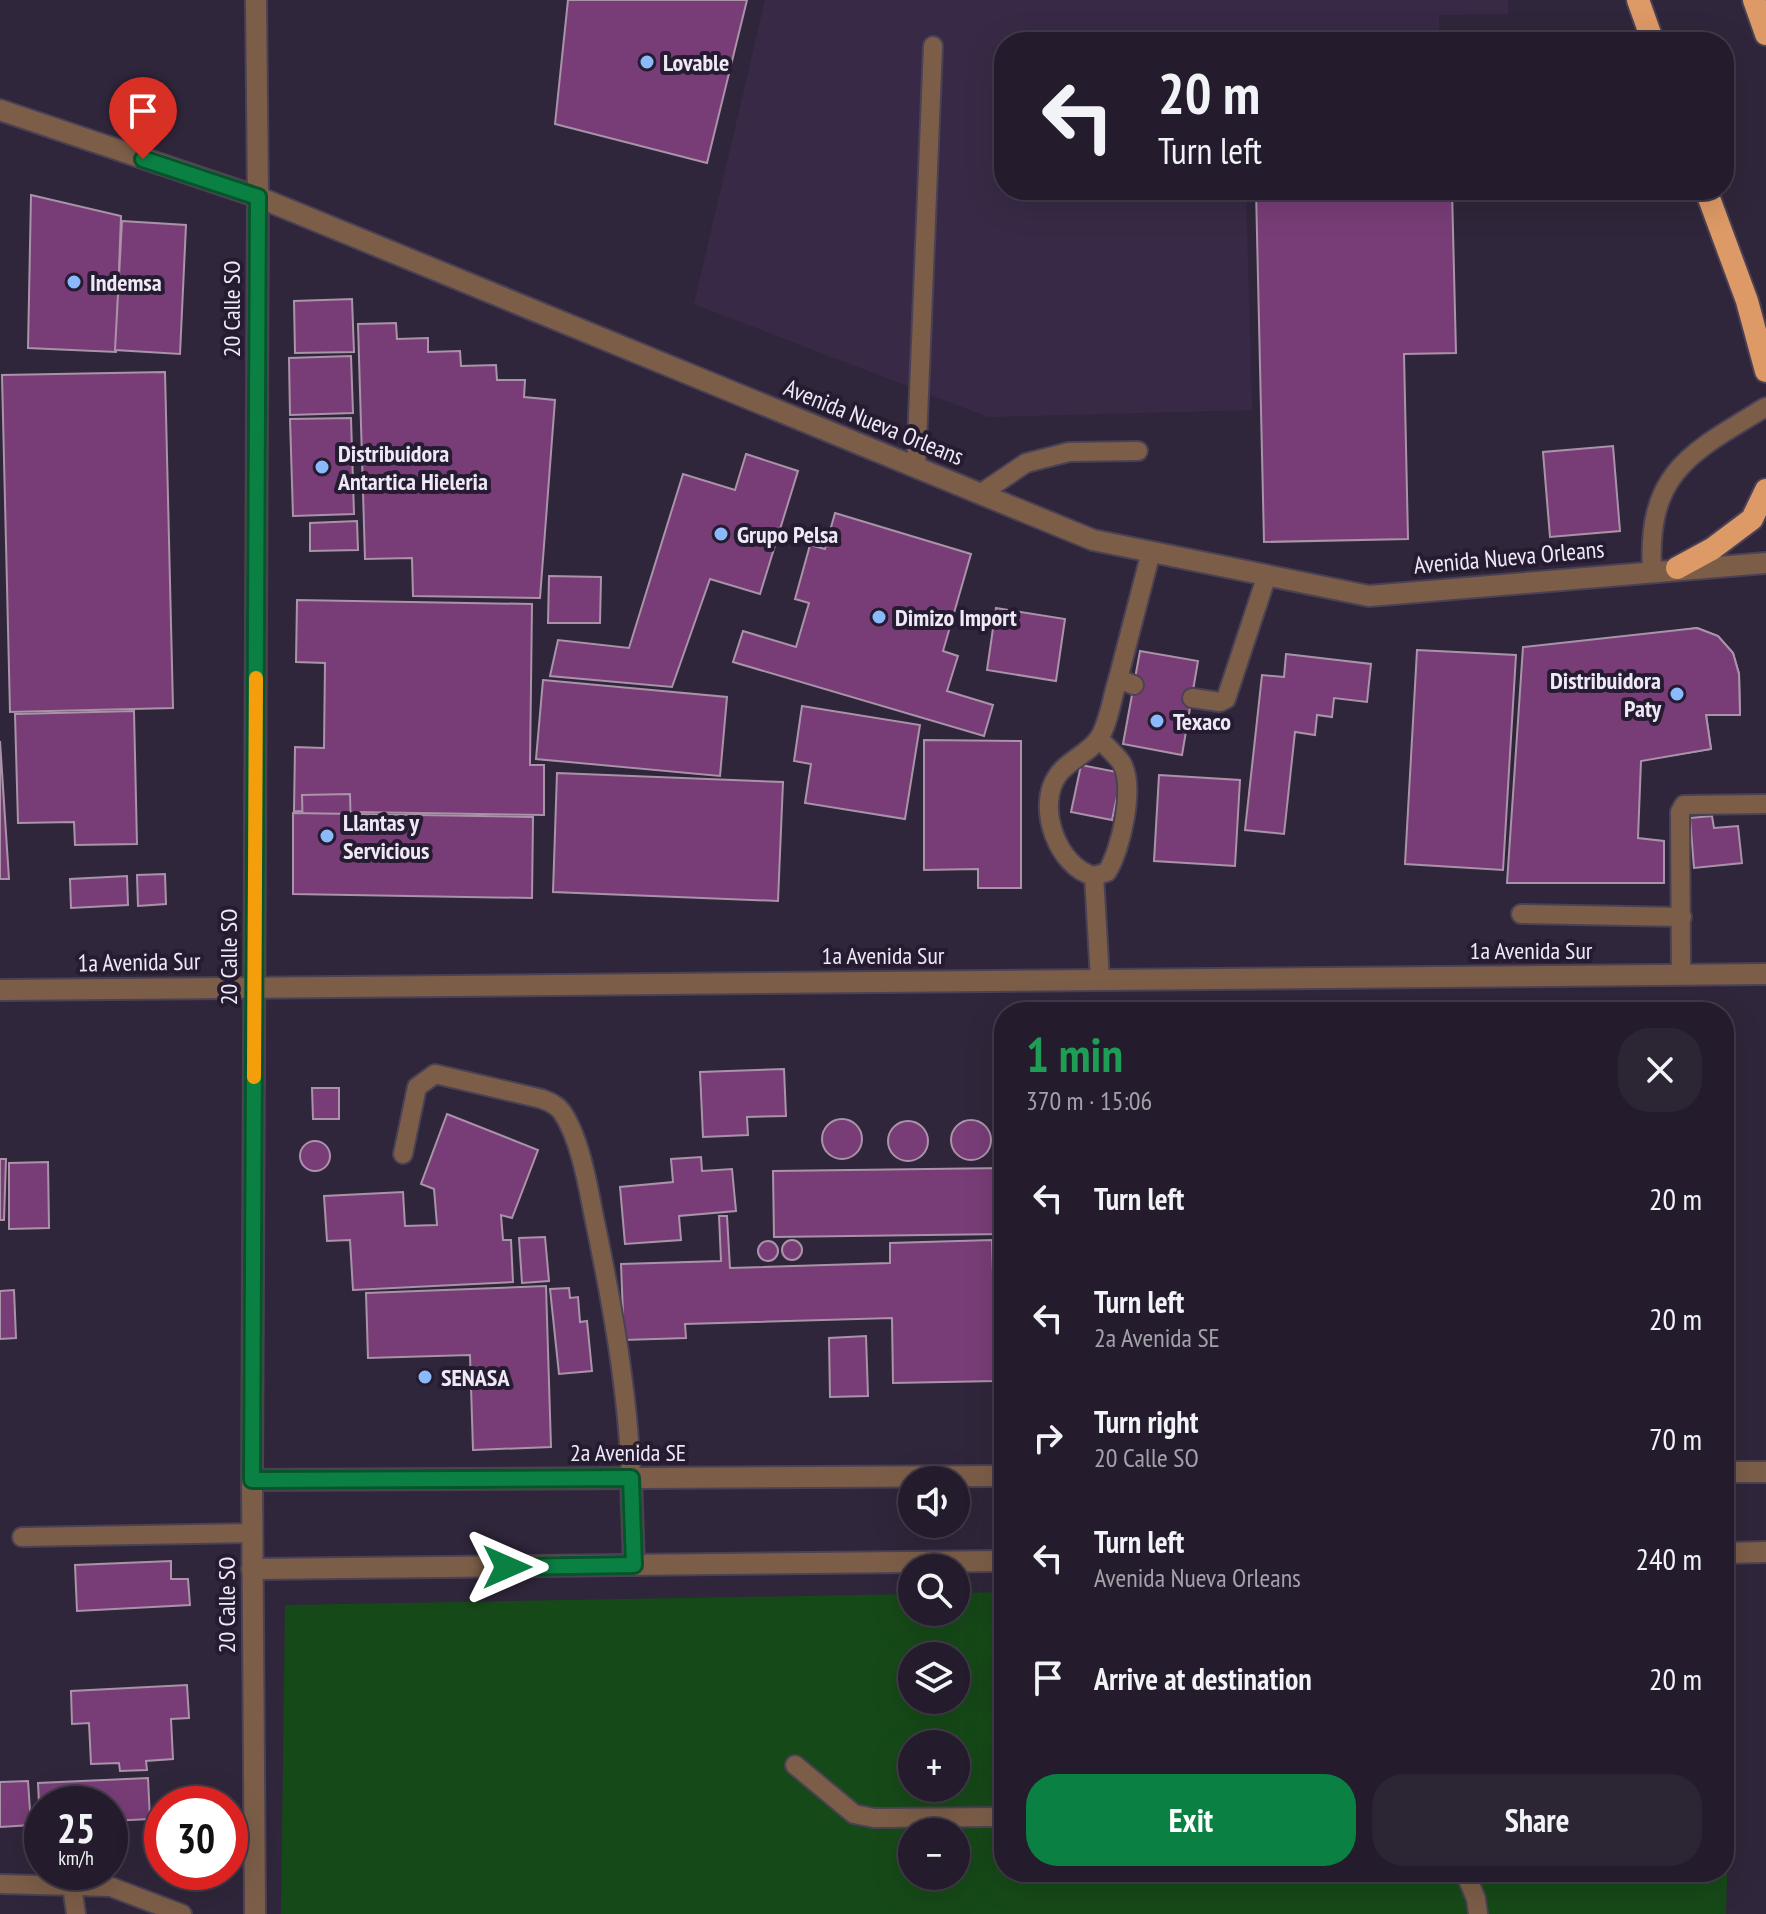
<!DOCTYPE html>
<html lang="en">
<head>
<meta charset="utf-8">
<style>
  :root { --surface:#241c2c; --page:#2c2534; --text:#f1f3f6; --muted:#a3a1a9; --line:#413a48; --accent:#0b8043 }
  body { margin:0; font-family:"PT Sans Narrow",sans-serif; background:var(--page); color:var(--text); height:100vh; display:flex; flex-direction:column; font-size:30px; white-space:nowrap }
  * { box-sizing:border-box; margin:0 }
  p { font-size:26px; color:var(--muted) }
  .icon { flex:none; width:44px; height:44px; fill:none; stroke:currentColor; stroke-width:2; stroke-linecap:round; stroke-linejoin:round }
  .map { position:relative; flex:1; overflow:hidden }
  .panel { position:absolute; left:994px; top:1002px; width:740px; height:880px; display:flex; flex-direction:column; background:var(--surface); border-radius:32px; box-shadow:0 8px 32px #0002,0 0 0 2px var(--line) }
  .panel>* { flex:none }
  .top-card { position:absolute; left:994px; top:32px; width:740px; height:168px; border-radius:32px; box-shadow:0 8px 32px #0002,0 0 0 2px var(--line); background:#241c2c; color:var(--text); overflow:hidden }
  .controls { position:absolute; left:898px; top:1466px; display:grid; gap:16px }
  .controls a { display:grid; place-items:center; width:72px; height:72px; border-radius:50%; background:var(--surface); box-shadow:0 8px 32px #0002,0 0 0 2px var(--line); font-size:40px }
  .speed { position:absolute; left:24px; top:1786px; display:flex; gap:16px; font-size:40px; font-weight:700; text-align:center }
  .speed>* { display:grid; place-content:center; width:104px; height:104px; border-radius:50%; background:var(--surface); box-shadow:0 8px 32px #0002,0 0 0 2px var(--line); line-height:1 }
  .speed small { font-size:20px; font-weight:400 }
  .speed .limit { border:12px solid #d22; background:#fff; color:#111 }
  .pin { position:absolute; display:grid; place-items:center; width:68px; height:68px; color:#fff; margin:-82px -34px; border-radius:50% 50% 50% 0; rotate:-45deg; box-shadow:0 0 8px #0007 }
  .pin .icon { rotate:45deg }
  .me { position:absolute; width:88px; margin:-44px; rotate:90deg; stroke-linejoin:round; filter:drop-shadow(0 0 6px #0008) }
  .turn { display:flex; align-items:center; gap:28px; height:168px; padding:0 32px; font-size:36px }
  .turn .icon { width:104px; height:104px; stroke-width:2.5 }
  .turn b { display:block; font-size:56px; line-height:68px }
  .round { display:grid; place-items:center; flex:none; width:84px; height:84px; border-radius:32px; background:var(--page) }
  .overview { display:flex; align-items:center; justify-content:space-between; height:136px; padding:0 32px }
  h1 { font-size:48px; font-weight:700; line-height:60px; color:#1e9e55 }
  .cta { display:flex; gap:16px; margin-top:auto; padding:16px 32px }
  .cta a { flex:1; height:92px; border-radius:32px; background:var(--accent); color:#fff; font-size:32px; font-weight:700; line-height:92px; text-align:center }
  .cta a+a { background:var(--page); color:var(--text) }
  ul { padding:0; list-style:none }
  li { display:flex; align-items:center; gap:24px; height:120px; padding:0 32px }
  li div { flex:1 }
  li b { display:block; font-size:30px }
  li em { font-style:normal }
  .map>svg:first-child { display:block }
  .built { fill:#382a46 }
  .green { fill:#164918; fill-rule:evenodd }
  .building { fill:#783d77; stroke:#aa93a8; stroke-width:2 }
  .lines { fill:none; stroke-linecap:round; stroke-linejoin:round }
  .service-casing { stroke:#4b4155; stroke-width:22 }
  .minor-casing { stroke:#4b4155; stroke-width:24 }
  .tertiary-casing { stroke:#4b4155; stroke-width:24 }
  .trunk-casing { stroke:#4b4155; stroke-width:26 }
  .service { stroke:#7c5e48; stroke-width:18 }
  .minor { stroke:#7c5e48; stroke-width:20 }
  .tertiary { stroke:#7c5e48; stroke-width:20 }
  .trunk { stroke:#d96; stroke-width:22 }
  .route-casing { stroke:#07532c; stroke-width:20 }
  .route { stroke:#0b8043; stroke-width:14 }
  .slow { stroke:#f59e0b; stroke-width:14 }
  .poi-dot { fill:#8bbafc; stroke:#261c31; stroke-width:3 }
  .labels { text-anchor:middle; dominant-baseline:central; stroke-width:8; stroke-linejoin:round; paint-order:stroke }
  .poi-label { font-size:24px; font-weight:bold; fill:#efe9f7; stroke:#261c31; text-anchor:start }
  .street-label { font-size:24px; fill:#efe9f7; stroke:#261c31 }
</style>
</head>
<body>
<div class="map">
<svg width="1766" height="1914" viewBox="0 0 1766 1914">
  <rect width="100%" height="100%" fill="#30263b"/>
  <path class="built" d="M765,0H1508V14L1439,15V42H1004V190H1246L1252,410L988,417L694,304Z"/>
  <path class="green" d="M1724,1579H1735L1726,1914H281L285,1605L912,1594V1612H956V1593L1004,1592V1872H1724ZM912,1656H956V1700H912ZM912,1744H956V1788H912ZM912,1832H956V1876H912Z"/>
  <g class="building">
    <path d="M568,0H747L707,163L555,124Z"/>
    <path d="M1256,190H1452L1456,353L1404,354L1408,539L1264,542Z"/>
    <path d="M31,195L121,216L116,352L28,348Z"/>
    <path d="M122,221L186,225L180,354L115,350Z"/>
    <path d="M352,299L354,352L295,353L294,301Z"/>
    <path d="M396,323L397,339L428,338V352L460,351L461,366L496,365L497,380H525L524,397L555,400L540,598L413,596L412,558L365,559L358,324Z"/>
    <path d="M351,356L353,413L290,415L289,358Z"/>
    <path d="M165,372L173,708L10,712L2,375Z"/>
    <path d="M351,418L354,514L293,516L290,419Z"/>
    <path d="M1613,446L1620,531L1550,537L1543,452Z"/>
    <path d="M746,454L798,471L760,594L710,579L672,687L550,676L558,640L629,648L683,474L735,490Z"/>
    <path d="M835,513L971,554L943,651L958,656L947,691L993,705L984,736L733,662L743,631L796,647L809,603L795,599L810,545L825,549Z"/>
    <path d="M357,521L358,550L310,551V523Z"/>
    <path d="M549,576L601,577L600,623H548Z"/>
    <path d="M297,600L532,604L530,765H544V815L294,811L295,747L324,748L325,663L296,662Z"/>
    <path d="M996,608L1065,619L1056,681L987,670Z"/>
    <path d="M1697,628L1718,636L1733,653L1739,674L1740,715H1706L1711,749L1606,766L1620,639Z"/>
    <path d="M1697,628L1718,636L1733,653L1739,674L1740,715H1706L1711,749L1641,761L1638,838L1664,841V883H1507L1523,647Z"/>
    <path d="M1417,650L1516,655L1503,870L1405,864Z"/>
    <path d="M1140,651L1198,661L1182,755L1123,744Z"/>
    <path d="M1286,654L1371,664L1367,702L1334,698L1332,717L1317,715L1315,735L1295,732L1284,834L1245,830L1262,675L1284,677Z"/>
    <path d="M543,680L727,697L720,776L536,759Z"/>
    <path d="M802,706L920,725L905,819L805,803L811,764L794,761Z"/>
    <path d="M134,711L137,844L75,845L74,822L18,823L15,714Z"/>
    <path d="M924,740L1021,741V888H978V869L924,870Z"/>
    <path d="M0,741L9,879H0Z"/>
    <path d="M1081,765L1122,773L1112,820L1071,812Z"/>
    <path d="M557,773L783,782L778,901L553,892Z"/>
    <path d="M1159,775L1240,780L1235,866L1154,861Z"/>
    <path d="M350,794L352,876L304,877L302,795Z"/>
    <path d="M293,813L533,817L532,898L293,894Z"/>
    <path d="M1712,816L1714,828L1738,826L1742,863L1694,868L1690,818Z"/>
    <path d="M165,874L166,904L138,906L137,875Z"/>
    <path d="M127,876L128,905L71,908L70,879Z"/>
    <path d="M784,1069L786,1116L747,1117L748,1135L703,1137L700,1072Z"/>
    <path d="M312,1088H339V1119H313Z"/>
    <path d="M447,1114L538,1150L512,1218L501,1215L503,1240H511L513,1282L353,1290L350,1240L327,1241L324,1196L403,1192L405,1226L437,1225L434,1189L421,1184Z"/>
    <circle cx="842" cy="1139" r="20"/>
    <circle cx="971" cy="1140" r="20"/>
    <circle cx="908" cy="1141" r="20"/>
    <circle cx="315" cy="1156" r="15"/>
    <path d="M701,1157L702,1171L732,1169L736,1211L679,1216L681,1240L625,1244L620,1187L673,1182L671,1159Z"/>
    <path d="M0,1159H6L4,1220H0Z"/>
    <path d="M48,1162L49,1228L9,1229V1163Z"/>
    <path d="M1004,1168V1234L774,1237L773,1171Z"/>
    <path d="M1724,1193L1731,1331L1724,1332Z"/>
    <path d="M719,1216H727L730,1268L890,1263V1243L992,1240L996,1381L893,1383L892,1318L685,1324L686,1338L624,1340L621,1264L721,1261Z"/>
    <path d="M545,1237L549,1281L522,1283L519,1238Z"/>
    <circle cx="792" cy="1250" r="10"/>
    <circle cx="768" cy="1251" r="10"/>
    <path d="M546,1286L551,1447L473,1450L470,1355L368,1358L366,1293Z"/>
    <path d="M569,1288L570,1298L578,1297L580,1322L587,1321L592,1371L559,1374L550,1289Z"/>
    <path d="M14,1290L16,1338L0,1339V1291Z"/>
    <path d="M866,1336L868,1396L830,1397L829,1338Z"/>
    <path d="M171,1561V1579H188L190,1605L77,1611L75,1565Z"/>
    <path d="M187,1685L189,1718L171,1719L173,1759L146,1761L147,1770L120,1771L119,1763L91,1764L89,1723L72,1724L71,1691Z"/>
    <path d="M148,1778L150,1819L110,1821V1804H42L40,1824L38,1783Z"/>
    <path d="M28,1781L31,1825L0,1827V1782Z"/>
  </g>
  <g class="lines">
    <g class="service-casing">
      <g id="service">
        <path d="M916,467L933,46"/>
        <path d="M980,494L1026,463L1069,452L1138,451"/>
        <path d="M1652,570C1647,472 1690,453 1766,407"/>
        <path d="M1134,685L1118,679L1151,552"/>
        <path d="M1192,698L1220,702L1226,699L1267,575"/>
        <path d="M1094,876L1107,872C1121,850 1136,785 1121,762C1115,754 1106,746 1099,739"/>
        <path d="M1521,914L1682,917"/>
        <path d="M1681,975L1680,812L1684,805L1766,804"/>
        <path d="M1100,979L1094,876C1058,868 1035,806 1058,775C1068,760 1090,753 1099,738C1109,723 1112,697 1118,679"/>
        <path d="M403,1154L417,1087L435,1074L542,1099C550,1102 557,1105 562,1112C580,1138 588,1186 594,1217C612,1303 628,1391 631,1478"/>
        <path d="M22,1537L252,1533"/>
        <path d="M795,1765L854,1814L874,1818L1004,1817"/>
        <path d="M1465,1872L1476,1899L1478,1914"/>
        <path d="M0,1884L111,1887L182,1914"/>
        <path d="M72,1886L76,1914"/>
      </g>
    </g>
    <g class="minor-casing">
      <g id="minor">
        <path d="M0,990L1766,974"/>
        <path d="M1724,1472H1766"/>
        <path d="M631,1478L634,1565"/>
        <path d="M252,1480L1004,1476"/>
        <path d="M1724,1553L1766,1552"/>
        <path d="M252,1569L1004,1561"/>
      </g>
    </g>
    <g class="tertiary-casing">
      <g id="tertiary">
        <path d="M0,110L258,197L1093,540L1369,596L1766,563"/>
        <path d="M255,1914L252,1480L258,197L256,0"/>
      </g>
    </g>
    <g class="trunk-casing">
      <g id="trunk">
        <path d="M1638,0L1653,42"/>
        <path d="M1754,0L1766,34"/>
        <path d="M1706,190L1747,301L1766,371"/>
        <path d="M1677,568L1712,549L1752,519L1766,490"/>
      </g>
    </g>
    <use href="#service" class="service"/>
    <use href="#minor" class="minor"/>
    <use href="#tertiary" class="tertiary"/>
    <use href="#trunk" class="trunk"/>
  </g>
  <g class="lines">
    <g class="route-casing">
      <path id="route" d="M143,159L258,197L252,1480L631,1478L634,1565L507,1567"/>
    </g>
    <use href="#route" class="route"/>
    <path class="slow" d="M254,1077L256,678"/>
  </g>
  <g class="poi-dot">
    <circle cx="647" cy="62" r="8"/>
    <circle cx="74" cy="282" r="8"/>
    <circle cx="322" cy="467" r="8"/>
    <circle cx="721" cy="534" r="8"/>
    <circle cx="879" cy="617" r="8"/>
    <circle cx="1677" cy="694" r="8"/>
    <circle cx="1157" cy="721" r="8"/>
    <circle cx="327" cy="836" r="8"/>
    <circle cx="425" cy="1377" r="8"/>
  </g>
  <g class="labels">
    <g class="poi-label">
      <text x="663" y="62">Lovable</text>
      <text x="90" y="282">Indemsa</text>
      <text x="338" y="453">Distribuidora<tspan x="338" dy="28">Antartica Hieleria</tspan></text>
      <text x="737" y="534">Grupo Pelsa</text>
      <text x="895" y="617">Dimizo Import</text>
      <text x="1661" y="680" text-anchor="end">Distribuidora<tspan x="1661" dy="28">Paty</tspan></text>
      <text x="1173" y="721">Texaco</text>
      <text x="343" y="822">Llantas y<tspan x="343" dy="28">Servicious</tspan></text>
      <text x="441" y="1377">SENASA</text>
    </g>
    <g class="street-label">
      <text transform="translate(231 309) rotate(-90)">20 Calle SO</text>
      <text transform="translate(874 422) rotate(22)">Avenida Nueva Orleans</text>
      <text transform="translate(1509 557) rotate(-5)">Avenida Nueva Orleans</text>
      <text x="1531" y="950">1a Avenida Sur</text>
      <text x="883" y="955">1a Avenida Sur</text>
      <text transform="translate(228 957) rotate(-90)">20 Calle SO</text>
      <text transform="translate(139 962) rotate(-1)">1a Avenida Sur</text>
      <text x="628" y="1452">2a Avenida SE</text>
      <text transform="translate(226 1605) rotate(-90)">20 Calle SO</text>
    </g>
  </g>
</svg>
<div class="controls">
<a><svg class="icon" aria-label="sound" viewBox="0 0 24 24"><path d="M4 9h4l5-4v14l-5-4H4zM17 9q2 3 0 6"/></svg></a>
<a><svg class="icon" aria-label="search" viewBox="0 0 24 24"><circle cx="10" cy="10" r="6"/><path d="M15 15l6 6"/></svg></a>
<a><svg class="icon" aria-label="layers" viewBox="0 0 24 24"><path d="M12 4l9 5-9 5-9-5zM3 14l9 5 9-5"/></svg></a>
<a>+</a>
<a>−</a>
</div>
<div class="speed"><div>25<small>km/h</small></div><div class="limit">30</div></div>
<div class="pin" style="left:143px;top:159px;background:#d93025"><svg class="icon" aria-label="arrive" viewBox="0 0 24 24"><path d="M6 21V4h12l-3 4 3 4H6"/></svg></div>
<svg class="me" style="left:507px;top:1567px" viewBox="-20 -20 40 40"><path d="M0-17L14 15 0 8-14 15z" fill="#0b8043" stroke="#fff" stroke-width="4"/></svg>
<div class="top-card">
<div class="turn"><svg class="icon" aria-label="left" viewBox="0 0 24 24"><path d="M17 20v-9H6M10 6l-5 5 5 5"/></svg><div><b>20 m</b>Turn left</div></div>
</div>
<section class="panel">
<div class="overview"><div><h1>1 min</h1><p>370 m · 15:06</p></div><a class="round"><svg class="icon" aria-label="close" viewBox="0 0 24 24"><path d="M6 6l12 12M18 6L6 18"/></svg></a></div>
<ul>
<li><svg class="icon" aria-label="left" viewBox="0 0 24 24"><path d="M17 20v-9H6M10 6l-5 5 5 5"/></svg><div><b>Turn left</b></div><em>20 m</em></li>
<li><svg class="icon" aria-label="left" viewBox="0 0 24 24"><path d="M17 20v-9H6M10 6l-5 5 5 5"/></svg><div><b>Turn left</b><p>2a Avenida SE</p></div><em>20 m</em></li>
<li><svg class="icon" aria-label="right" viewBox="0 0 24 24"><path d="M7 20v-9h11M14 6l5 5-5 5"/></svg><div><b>Turn right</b><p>20 Calle SO</p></div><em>70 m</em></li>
<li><svg class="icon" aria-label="left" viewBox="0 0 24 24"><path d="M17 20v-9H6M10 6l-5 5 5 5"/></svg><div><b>Turn left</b><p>Avenida Nueva Orleans</p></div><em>240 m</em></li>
<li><svg class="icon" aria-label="arrive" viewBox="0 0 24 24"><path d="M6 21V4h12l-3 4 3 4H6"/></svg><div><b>Arrive at destination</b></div><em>20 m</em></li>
</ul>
<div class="cta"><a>Exit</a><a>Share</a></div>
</section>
</div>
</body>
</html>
